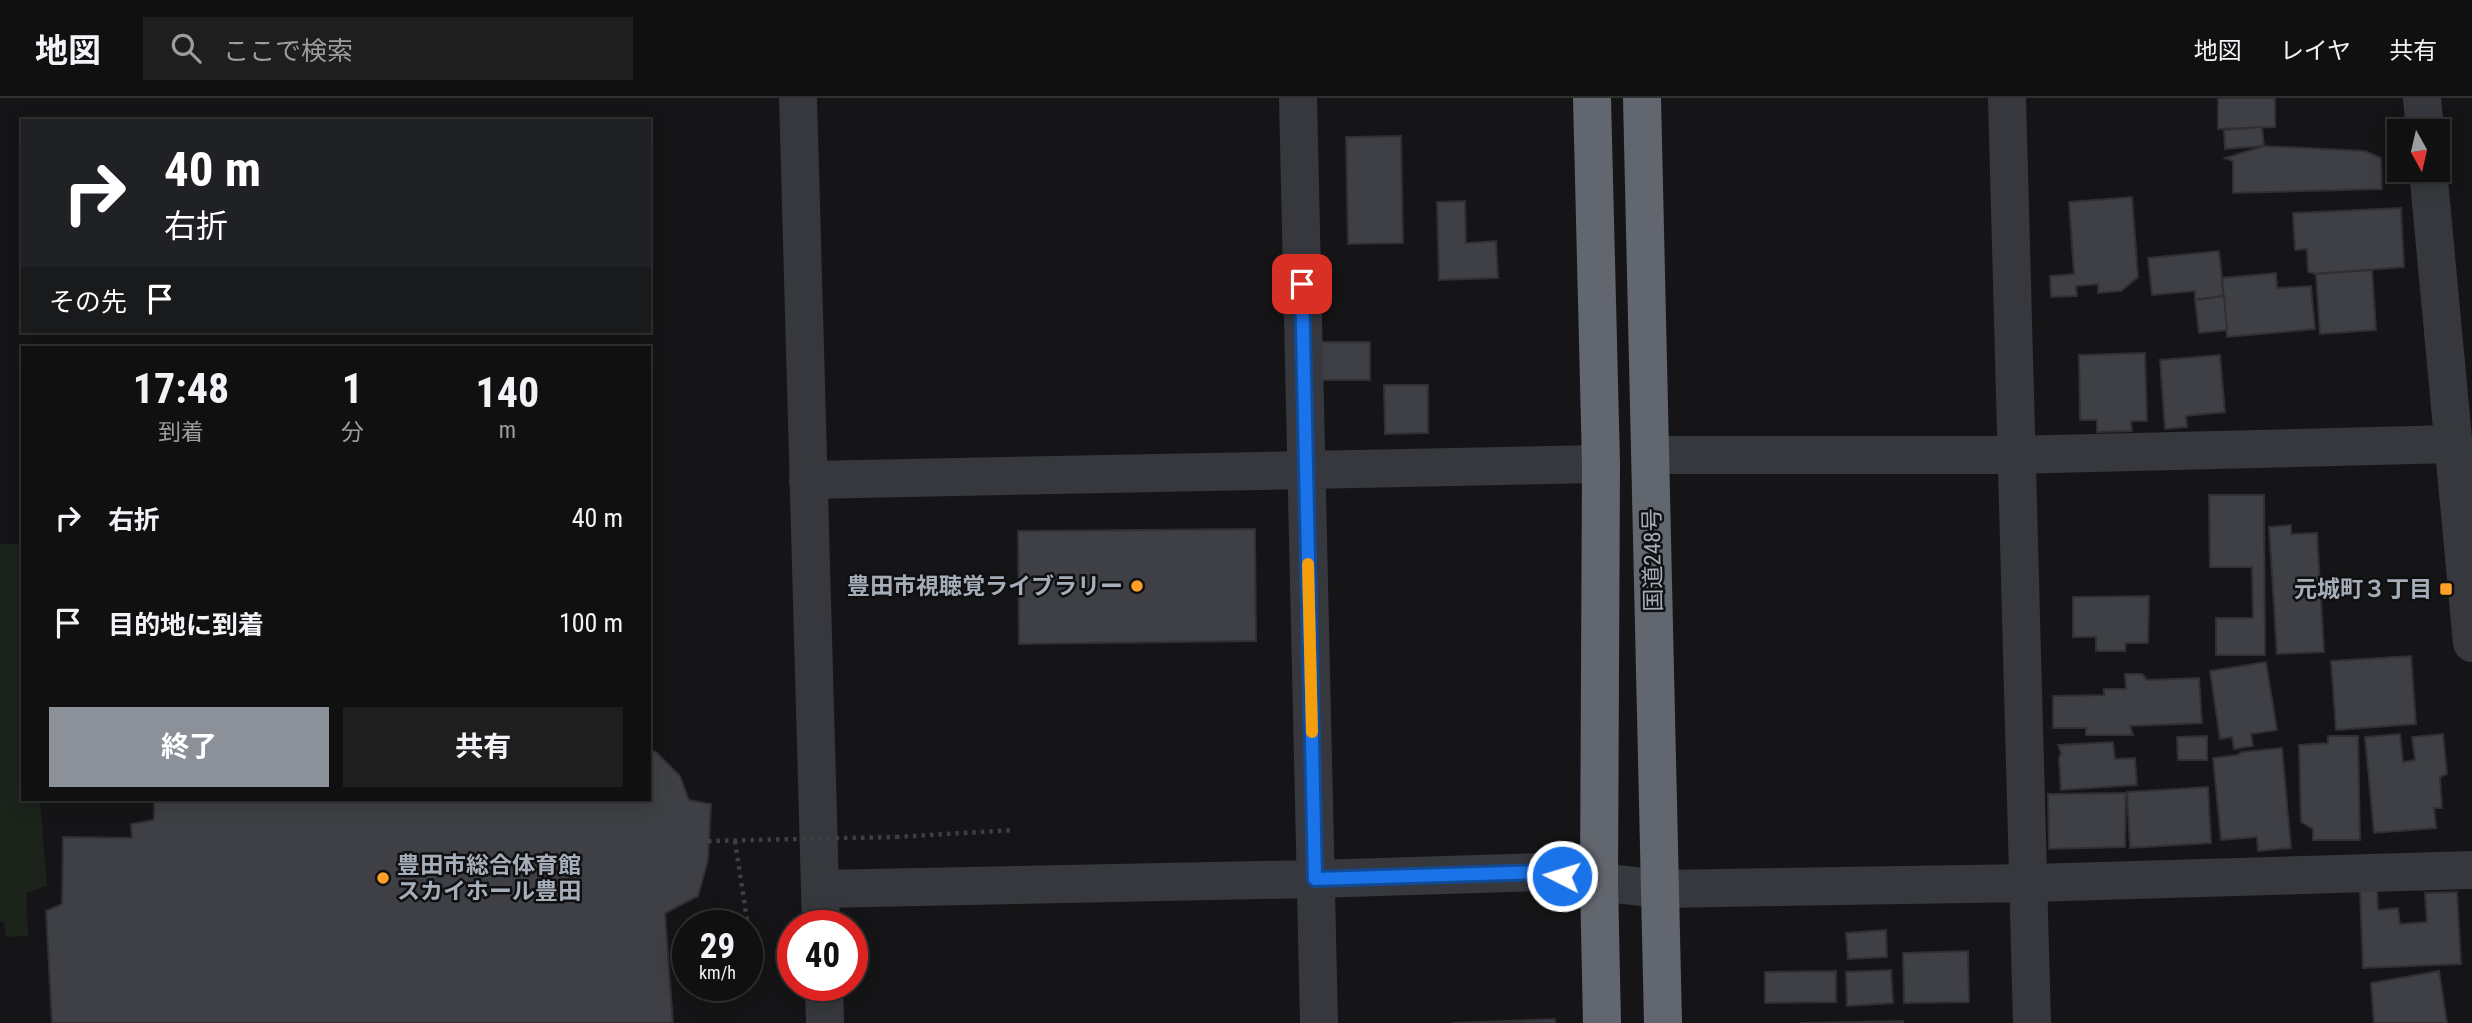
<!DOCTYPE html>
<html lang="ja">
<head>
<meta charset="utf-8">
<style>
  :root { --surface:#101011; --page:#1e1e1f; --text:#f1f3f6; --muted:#9c9d9f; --line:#303031; --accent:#8c9099 }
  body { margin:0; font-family:"Roboto Condensed","Noto Sans JP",sans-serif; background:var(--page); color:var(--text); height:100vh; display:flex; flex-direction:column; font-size:26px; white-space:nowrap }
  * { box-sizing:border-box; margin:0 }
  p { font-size:23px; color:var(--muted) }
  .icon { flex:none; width:38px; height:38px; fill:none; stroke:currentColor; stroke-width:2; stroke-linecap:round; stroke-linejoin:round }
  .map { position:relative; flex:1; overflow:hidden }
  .panel { position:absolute; left:21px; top:248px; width:630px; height:455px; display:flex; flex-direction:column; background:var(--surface); border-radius:0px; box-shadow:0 4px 18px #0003,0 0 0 2px var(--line) }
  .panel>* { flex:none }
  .banner { position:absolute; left:21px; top:21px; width:630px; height:214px; border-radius:0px; box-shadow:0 4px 18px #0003,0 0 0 2px var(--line); background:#202124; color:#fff; overflow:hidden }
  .needle { width:46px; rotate:172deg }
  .tools { position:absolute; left:2387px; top:21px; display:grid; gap:14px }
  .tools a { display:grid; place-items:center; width:63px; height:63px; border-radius:0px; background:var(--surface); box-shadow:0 4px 18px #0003,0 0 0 2px var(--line); font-size:35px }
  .speed { position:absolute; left:672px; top:812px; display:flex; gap:14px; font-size:35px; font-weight:700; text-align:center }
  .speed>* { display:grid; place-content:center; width:91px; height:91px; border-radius:50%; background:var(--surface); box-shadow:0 4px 18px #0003,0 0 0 2px var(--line); line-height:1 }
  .speed small { font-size:18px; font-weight:400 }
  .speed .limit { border:10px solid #d22; background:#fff; color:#111 }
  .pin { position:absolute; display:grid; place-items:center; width:60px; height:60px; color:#fff; margin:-30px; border-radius:14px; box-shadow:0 4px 10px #0006 }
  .me { position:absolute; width:77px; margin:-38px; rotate:275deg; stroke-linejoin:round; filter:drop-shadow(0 0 5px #0008) }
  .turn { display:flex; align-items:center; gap:24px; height:147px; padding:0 28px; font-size:32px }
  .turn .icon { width:91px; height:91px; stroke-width:2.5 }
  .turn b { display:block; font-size:49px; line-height:60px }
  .then { display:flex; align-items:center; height:66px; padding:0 28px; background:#0003; gap:14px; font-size:26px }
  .eta { display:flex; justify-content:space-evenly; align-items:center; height:119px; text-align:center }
  .eta b { font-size:42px; font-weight:700; line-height:49px }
  .button { display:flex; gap:14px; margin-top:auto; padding:14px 28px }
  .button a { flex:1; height:80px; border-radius:0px; background:var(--accent); color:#fff; font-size:28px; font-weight:700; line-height:80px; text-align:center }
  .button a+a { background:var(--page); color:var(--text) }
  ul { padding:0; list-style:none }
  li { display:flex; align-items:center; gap:21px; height:105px; padding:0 28px }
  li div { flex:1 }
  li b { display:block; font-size:26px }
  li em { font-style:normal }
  header { display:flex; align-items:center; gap:42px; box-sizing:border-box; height:98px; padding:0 35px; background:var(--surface); border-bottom:2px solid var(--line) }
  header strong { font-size:33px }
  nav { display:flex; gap:38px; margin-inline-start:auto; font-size:24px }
  .search { width:490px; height:63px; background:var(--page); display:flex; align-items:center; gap:18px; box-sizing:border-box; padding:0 24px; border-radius:0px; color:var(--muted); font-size:26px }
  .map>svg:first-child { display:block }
  .green { fill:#1b231b }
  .building { fill:#3f4045; stroke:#2f2f34; stroke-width:2 }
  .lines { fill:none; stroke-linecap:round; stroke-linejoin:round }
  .path { stroke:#3c3f44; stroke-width:4.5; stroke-dasharray:3.5 5; stroke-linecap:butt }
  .minor { stroke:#36383d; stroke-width:38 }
  .highway { stroke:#62666e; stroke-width:38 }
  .path-bridge { stroke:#3c3f44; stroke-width:4.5; stroke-dasharray:3.5 5; stroke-linecap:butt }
  .route-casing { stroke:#114b97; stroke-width:18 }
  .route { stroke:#1a73e8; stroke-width:12 }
  .slow { stroke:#f59e0b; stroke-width:12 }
  .poi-dot { fill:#ffa026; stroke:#101012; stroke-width:2.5 }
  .labels { text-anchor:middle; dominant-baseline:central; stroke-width:5; stroke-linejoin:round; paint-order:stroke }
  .street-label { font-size:23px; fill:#a6aeb9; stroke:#101012 }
  .poi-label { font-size:23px; font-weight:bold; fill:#a6aeb9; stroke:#101012; text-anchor:end }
</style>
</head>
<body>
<header>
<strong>地図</strong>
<div class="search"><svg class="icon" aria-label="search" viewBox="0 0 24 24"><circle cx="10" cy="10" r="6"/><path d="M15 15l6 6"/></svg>ここで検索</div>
<nav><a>地図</a><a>レイヤ</a><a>共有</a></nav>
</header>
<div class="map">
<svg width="2472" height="925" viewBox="0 0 2472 925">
  <rect width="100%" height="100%" fill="#151517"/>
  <path class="green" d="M0,446H23V702H40L47,788L26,795L28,838L6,839L4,824L0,823Z"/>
  <g class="building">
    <path d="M2218,0H2275V29L2218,31Z"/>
    <path d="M2262,29L2264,48L2225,51L2224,32Z"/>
    <path d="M1401,38L1403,145L1348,146L1346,39Z"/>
    <path d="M2264,48L2365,53L2381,60L2382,91L2233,95V63L2225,60Z"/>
    <path d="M2132,99L2138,179L2121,193L2098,195V186L2076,188L2077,198L2051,199L2050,178L2074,176L2069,104Z"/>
    <path d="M1465,103L1466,145L1496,143L1498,180L1439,182L1437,104Z"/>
    <path d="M2401,110L2404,169L2316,176L2308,174L2307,151L2295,152L2293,115Z"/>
    <path d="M2219,153L2224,198L2195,202V193L2152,197L2148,160Z"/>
    <path d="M2372,172L2376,232L2320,236L2316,176Z"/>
    <path d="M2276,175L2277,190L2311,188L2315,231L2227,239L2222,180Z"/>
    <path d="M2224,198L2227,232L2199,235L2195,202Z"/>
    <rect x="1317" y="244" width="53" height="38"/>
    <path d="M2145,255L2147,323H2131L2132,333L2097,334V322H2080L2079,257Z"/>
    <path d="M2220,257L2225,314L2186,318L2187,329L2165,331L2160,262Z"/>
    <path d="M1384,287H1428V335L1385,336Z"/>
    <path d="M2209,397H2264L2265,557H2216V520H2253L2252,469H2210Z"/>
    <path d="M2291,427V436L2317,435L2324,554L2277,556L2269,429Z"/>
    <path d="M1255,431L1256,543L1019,546L1018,433Z"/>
    <path d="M2149,498L2148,545H2126L2125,553H2096V539H2073V499Z"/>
    <path d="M2411,558L2416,626L2336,632L2331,563Z"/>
    <path d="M2266,564L2277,632L2251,636L2253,648L2234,651L2232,639L2220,641L2210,573Z"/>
    <path d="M2125,576H2142L2147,582L2199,580L2202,625L2130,628L2133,637H2086V630H2053V598L2104,597V591H2126Z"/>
    <path d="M2400,636L2403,664L2415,662L2412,639L2443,636L2447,676L2440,679L2442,710H2434L2436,730L2374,735L2365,639Z"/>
    <path d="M2207,638V662H2178L2177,639Z"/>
    <path d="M2328,638H2358L2360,742H2313V731L2301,724L2299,647L2328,645Z"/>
    <path d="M2113,644L2115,661L2135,660L2137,687L2061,692L2059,660L2061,655L2058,647Z"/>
    <path d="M2282,650L2291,750L2258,753L2257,739L2221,742L2213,660L2237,657L2242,654Z"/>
    <path d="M649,651L656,654L680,678L689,702L711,706L708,762L698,798L665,815L673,925H52L46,813L62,806L63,739L132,740L131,726L154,722V702H649Z"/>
    <path d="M2208,689L2211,745L2130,750L2127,694Z"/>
    <path d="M2126,695L2125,749L2049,751L2048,696Z"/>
    <path d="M2360,793H2377L2378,812L2398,810L2400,826L2427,824L2425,795L2457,794L2461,866L2363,870Z"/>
    <path d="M1886,832L1887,859L1848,861L1846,835Z"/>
    <path d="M1968,853L1969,904L1904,905L1903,855Z"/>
    <path d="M1891,872L1893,905L1847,908L1846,874Z"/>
    <path d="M1836,873V904L1765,905V874Z"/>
    <path d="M2439,873L2447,925H2374L2371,885Z"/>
    <path d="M1555,921V925H1452Z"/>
    <path d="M1903,923V925H1800Z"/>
  </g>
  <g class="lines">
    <g class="path">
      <path d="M896,739L1014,732"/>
      <path d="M735,743L755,874"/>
    </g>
    <g class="minor">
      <path d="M798,0L821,828"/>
      <path d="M1298,0L1319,925"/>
      <path d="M2007,0L2032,925"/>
      <path d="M2422,0L2425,33"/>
      <path d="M2428,72L2472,545"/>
      <path d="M1651,357H2016L2453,346"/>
      <path d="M808,382L1601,366"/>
      <path d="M820,791L1315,781L1543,774L1599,784L1660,791L2029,785L2472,772"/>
      <path d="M824,887L825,925"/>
    </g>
    <g class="highway">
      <path d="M1592,0L1601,366L1599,784L1602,925"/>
      <path d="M1642,0L1663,925"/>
    </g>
    <path class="path-bridge" d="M708,743L896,739"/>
  </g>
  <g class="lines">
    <g class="route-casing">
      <path id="route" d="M1302,186L1315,781L1543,774L1562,778"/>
    </g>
    <use href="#route" class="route"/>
    <path class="slow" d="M1308,466L1312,634"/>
  </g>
  <g class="poi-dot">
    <circle cx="1137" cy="488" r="7"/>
    <rect x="2439" y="484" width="14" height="14" rx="3.5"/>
    <circle cx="383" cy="780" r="7"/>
  </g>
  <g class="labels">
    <g class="street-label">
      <text transform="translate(1653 462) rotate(-91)">国道248号</text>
    </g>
    <g class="poi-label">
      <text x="1123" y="488">豊田市視聴覚ライブラリー</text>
      <text x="2432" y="491">元城町３丁目</text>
      <text x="397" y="767" text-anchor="start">豊田市総合体育館<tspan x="397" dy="26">スカイホール豊田</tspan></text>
    </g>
  </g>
</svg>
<div class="tools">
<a><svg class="needle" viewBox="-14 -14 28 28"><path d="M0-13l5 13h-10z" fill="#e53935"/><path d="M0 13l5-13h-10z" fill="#9c9d9f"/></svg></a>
</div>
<div class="speed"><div>29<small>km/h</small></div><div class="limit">40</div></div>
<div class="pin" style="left:1302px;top:186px;background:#d93025"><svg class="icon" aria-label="arrive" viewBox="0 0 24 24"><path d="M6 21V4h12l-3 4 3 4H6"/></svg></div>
<svg class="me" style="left:1562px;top:778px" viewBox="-20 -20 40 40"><circle r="17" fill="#1a73e8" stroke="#fff" stroke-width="3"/><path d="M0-11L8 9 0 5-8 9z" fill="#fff"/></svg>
<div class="banner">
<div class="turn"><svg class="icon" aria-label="right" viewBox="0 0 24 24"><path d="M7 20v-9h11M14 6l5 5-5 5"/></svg><div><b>40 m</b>右折</div></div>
<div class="then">その先<svg class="icon" aria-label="arrive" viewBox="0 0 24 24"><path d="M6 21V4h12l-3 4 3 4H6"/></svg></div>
</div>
<section class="panel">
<div class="eta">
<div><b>17:48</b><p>到着</p></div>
<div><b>1</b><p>分</p></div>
<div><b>140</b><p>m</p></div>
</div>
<ul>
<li><svg class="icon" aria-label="right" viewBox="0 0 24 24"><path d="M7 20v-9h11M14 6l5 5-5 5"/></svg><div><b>右折</b></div><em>40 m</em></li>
<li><svg class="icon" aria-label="arrive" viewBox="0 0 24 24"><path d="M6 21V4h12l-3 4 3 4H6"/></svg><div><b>目的地に到着</b></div><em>100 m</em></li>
</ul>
<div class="button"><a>終了</a><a>共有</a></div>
</section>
</div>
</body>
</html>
